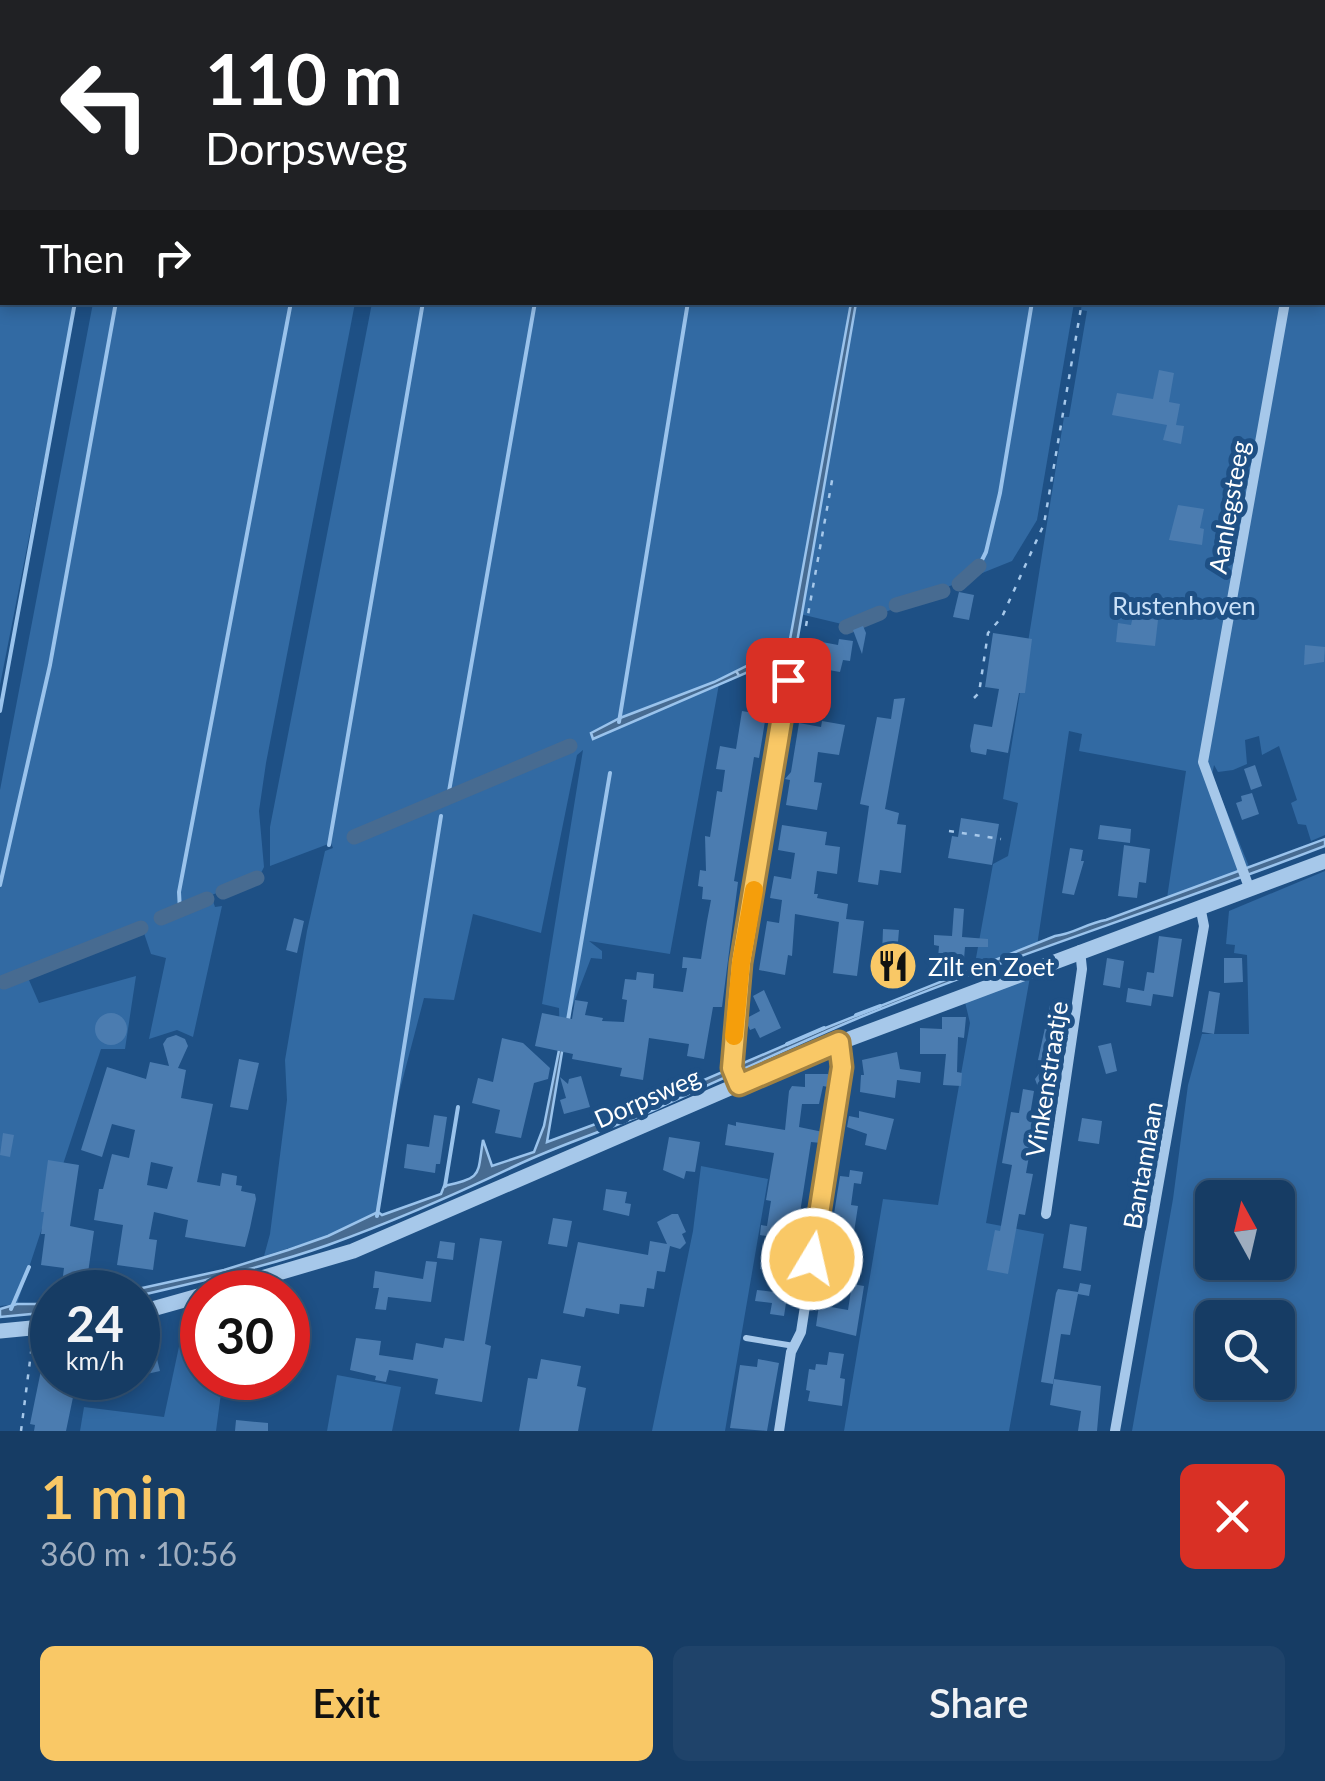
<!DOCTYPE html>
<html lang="en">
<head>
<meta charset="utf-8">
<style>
  :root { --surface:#163c64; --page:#1f436a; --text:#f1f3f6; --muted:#9eadbf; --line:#355678; --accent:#f9c866 }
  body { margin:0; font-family:Lato,sans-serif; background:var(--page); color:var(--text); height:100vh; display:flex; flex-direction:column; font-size:38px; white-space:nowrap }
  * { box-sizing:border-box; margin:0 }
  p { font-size:32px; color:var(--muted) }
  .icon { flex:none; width:55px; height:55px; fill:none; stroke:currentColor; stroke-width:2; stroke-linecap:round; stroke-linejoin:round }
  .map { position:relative; height:1431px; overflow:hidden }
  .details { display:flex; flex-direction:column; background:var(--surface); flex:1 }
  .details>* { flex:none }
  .top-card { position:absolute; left:0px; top:0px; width:1325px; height:305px; box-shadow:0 5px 15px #0003,0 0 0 2px var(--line); background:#202124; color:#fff; overflow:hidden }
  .needle { width:65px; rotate:352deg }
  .tools { position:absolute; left:1195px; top:1180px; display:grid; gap:20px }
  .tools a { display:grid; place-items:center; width:100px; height:100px; border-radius:15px; background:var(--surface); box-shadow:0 5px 15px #0003,0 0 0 2px var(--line); font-size:50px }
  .speed { position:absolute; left:30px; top:1270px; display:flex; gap:20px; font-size:50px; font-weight:700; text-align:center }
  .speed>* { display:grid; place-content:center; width:130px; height:130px; border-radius:50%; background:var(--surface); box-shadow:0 5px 15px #0003,0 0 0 2px var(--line); line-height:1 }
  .speed small { font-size:25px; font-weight:400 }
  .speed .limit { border:15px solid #d22; background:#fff; color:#111 }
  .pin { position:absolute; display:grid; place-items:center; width:85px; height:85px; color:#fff; margin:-42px; border-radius:20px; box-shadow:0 5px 15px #0006 }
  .me { position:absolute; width:110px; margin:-55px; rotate:9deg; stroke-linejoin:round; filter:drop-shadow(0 0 8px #0008) }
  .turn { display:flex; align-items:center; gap:35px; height:210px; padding:0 40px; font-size:45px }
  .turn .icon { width:130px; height:130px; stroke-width:2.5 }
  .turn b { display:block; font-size:70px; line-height:85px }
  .then { display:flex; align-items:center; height:95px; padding:0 40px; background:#0003; gap:20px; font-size:38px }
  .round { display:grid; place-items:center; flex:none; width:105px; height:105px; border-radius:15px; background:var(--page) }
  .summary { display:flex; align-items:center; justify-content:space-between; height:170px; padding:0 40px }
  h1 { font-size:60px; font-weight:600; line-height:75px; color:var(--accent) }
  .cta { display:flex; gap:20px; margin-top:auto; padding:20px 40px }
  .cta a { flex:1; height:115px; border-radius:15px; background:var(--accent); color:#111; font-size:40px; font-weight:600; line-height:115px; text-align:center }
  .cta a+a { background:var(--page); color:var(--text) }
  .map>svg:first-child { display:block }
  .green { fill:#326aa3; fill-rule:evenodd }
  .water { fill:#476b91; stroke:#9ac3ec; stroke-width:2.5 }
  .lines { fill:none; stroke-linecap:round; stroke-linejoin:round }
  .stream { stroke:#9ac3ec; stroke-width:4 }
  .canal { stroke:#476b91; stroke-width:15 }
  .building { fill:#4b7cb0; fill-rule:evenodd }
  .path { stroke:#a6c8ea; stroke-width:2.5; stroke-dasharray:5 8; stroke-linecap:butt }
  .service { stroke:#a6c8ea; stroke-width:6 }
  .minor { stroke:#a6c8ea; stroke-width:10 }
  .tertiary { stroke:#a6c8ea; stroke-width:15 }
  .route-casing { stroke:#a28242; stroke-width:25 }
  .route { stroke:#f9c866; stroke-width:18 }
  .slow { stroke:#f59e0b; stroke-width:18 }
  .labels { text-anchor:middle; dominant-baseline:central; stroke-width:10; stroke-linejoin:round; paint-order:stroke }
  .street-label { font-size:25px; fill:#fff; stroke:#1e5085 }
  .park-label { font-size:25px; fill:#cbe1f8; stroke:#1e5085 }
  .poi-label { font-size:25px; fill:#fff; stroke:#1e5085; text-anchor:start }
</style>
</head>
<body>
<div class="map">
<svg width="1325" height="1431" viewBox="0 0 1325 1431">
  <rect width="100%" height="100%" fill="#1e5085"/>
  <g class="green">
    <path d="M0,0H134L2,2V302L75,303L0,685Z"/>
    <path d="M150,0H411L149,2Z"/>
    <path d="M429,0H1325V835L1311,841L1306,825L1298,824L1291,803L1297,800L1279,746L1262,755L1259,736L1245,740L1247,764L1233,770L1218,772L1214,765L1212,775L1250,869L1167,898L1186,771L1079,751L1082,734L1069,731L1037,946L974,969L993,864L1008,856L1018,803L1003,799L1064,417H1069L1087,311L1081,310L1082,303L1322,302V2H428Z"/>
    <path d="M93,303H355L266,763L259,811L264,867L260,875L161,916L163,921L213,901L215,907L222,906L193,1037L177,1030L149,1039L166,958L151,954L141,924L25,971L39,1003L136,976L125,1049H101L17,1304L0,1306V790Z"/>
    <path d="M372,303H851L789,645L714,682L620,718L591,733L593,739L719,684L670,954L589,941L602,951V959L591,958L560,1039L559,1008L542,1004L583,750L577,755L541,933L473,914L454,1000L424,998L387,1139L378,1212L328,1236L264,1256L270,1234L287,1100L285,1060L307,931L325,851L333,848L331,843L270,866V827Z"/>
    <path d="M856,303H1074L1037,520L1012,561L878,615L846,625L800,614Z"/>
    <path d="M1325,871V1431H1132L1173,1199L1188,1085L1202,1034H1249L1247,955L1234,953L1235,945L1226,944L1229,911ZM1212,1198H1278V1262H1212ZM1212,1318H1278V1382H1212Z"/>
    <path d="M1030,977L986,1223L1044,1234L1009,1431H844L883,1199L938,1205L970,1023L965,1002Z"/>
    <path d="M701,1166L768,1179L725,1431H652L693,1231Z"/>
    <path d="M202,1307V1378H223L216,1431H80L84,1407L164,1417L187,1309Z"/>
    <path d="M337,1375L401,1387L392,1431H327Z"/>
  </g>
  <g class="water">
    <path d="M851,303H856L796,648L785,656L593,739L591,733L620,718L714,682L789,645Z"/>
    <path d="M1325,839V846C1169,906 1010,956 856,1019C789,1047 722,1079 656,1109C610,1129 561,1144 515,1166C454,1195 392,1222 328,1245C266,1267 201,1281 138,1296V1292H124L224,1270L288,1250L328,1236L378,1212L382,1215L441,1194L444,1186C483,1177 477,1177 483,1140L492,1166L534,1152L544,1126L561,1040H564L547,1142L639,1108L818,1031L1055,936C1074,934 1087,923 1106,920Z"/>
    <path d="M17,1304H52V1312L0,1317V1309Z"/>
  </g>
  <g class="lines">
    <g class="stream">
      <path d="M131,2L132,0"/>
      <path d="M173,2V0"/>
      <path d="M348,2L349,0"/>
      <path d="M478,2V0"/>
      <path d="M591,2L592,0"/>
      <path d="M740,2L741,0"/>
      <path d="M909,2V0"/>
      <path d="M1084,2V0"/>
      <path d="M979,566L986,552L1000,493L1032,302"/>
      <path d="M0,711L75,302"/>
      <path d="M619,722L688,302"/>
      <path d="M448,797L535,302"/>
      <path d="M329,845L423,302"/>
      <path d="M0,885L50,665L116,302"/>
      <path d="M180,911L179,892L291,302"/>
      <path d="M856,1015L880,1006"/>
      <path d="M568,1020L610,773"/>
      <path d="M787,1044L824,1028"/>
      <path d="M445,1186L458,1107"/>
      <path d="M377,1216L441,816"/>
      <path d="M11,1309L29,1267"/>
    </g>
    <g class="canal">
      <path d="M959,584L979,566"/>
      <path d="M896,605L943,591"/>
      <path d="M846,627L880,613"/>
      <path d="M354,837L570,746"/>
      <path d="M223,892L257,878"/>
      <path d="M161,918L207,899"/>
      <path d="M4,982L141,928"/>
    </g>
  </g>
  <g class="building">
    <path d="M1159,370L1174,373L1169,402L1180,404L1176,425L1184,426L1181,444L1163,440L1167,425L1112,415L1117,393L1153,399Z"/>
    <path d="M1178,505L1204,509L1200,528L1204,529L1202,545L1169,540Z"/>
    <path d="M959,592L974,595L969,620L953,617Z"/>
    <path d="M1160,597L1177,600L1175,614L1158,612Z"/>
    <path d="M1133,616L1158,620L1155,646L1116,642L1118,623L1131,625Z"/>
    <path d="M863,626L866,633L862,654L853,630Z"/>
    <path d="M993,633L1032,639L1025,693H1019L1008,753L987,749L986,755L971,752L970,746L974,724L992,727L999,689L985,687Z"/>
    <path d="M839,639L853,641L850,661L843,660L840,672L817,668L822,642L838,645Z"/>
    <path d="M1305,645L1325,647L1324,662L1304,665Z"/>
    <path d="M905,698L885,809L899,813L897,824L906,825L901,873L880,870L878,885L858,882L869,806L860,804L877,717L891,719L894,699Z"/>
    <path d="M742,711L766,715L759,758L754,757L734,881L738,882L722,1007H713L704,1059L687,1056L689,1044L649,1038L643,1080L620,1076L622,1068L572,1059L573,1054L535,1046L542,1013L572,1019L575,1000L588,1002L585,1015L603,1018L602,1021L624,1022L627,1000L622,999L625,979L636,980L637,972L654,974L653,988L683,992L687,968H682L683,957L701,959L707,921L711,900L702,899L703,887L698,886L700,870L706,871L705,836L710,837L717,791L722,792L725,770L716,769L720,746L736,749Z"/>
    <path d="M822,721L845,725L839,755L818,752L814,782L822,783L817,810L786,805L790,780L785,779L791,772L799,723L821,727Z"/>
    <path d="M1255,765L1262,786L1251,790L1244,769Z"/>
    <path d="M1252,793L1259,814L1242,820L1236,803L1242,801L1241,796Z"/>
    <path d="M961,818L999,824L992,865L948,858L952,836L958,837Z"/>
    <path d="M782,825L827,832L825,845L840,847L837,874L817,871L814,894H818L817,898L848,904L846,919L864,921L857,976L833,973L839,922L795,914L792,956L788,955L785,975L759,970L767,921L779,923L782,900L770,898L774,876L791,879L795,853L778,850Z"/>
    <path d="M1100,825L1131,829L1130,843L1098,839Z"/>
    <path d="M1124,845L1150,849L1146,883L1139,882L1137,898L1118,896Z"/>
    <path d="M1070,848L1083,850L1081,861H1084L1074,895L1062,893Z"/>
    <path d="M954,908L964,909L962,937L988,939V947H965L964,959L938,958L939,946L934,945V935L952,936Z"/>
    <path d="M294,918L304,921L297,953L286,950Z"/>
    <path d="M883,929L899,930L897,954L910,956L907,983L881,981Z"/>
    <path d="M1159,936L1182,939L1173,997L1153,994L1151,1006L1126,1002L1128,988L1144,991L1147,972L1154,973Z"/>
    <path d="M1107,958L1124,961L1120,988L1103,985Z"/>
    <path d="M1224,958H1242L1243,982L1224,983Z"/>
    <path d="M764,990L781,1028L760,1038L755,1028L750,1030L745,1019L760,1011L753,996Z"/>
    <path d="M1209,991L1220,993L1214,1034L1202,1032Z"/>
    <path d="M1050,1005L1066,1008L1058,1064L1049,1062L1056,1082L1050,1091L1039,1090L1035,1079L1048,1062L1038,1060Z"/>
    <circle cx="111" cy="1029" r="16"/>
    <path d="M942,1017H966L964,1038L958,1037L957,1072L962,1073L961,1086L943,1085L946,1054H920V1028L942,1029Z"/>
    <path d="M176,1035L185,1039L188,1046L178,1068L186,1070L181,1098L213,1104L197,1182L220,1186L222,1173L237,1176L236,1185L242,1186L241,1191L255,1194L256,1199L250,1228L245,1247L226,1244L185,1237L188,1220L154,1212L149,1239L157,1240L153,1270L117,1265L123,1225L94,1220L99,1189H103L112,1154L129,1158L135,1130L112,1124L102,1157L81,1150L107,1067L146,1079L150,1062L169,1066L163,1044L167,1038ZM151,1162L173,1167L167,1189L147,1185Z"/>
    <path d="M502,1038L523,1043L550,1068L548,1079L534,1083L521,1138L495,1133L500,1110L472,1103L478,1078L493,1082Z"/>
    <path d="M1111,1043L1117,1071L1106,1074L1098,1046Z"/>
    <path d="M897,1052L900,1069L921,1072L920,1083L897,1080L895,1098L860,1092L861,1075H864L862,1060Z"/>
    <path d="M239,1059L259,1063L248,1110L230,1107Z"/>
    <path d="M805,1074H828V1087L823,1086L819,1104H802L799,1127L823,1132L821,1143L811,1142L784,1316L770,1314L772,1303L755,1301L757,1290L774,1292L777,1271L760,1269L761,1257L774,1259L777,1238L760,1235L761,1225L767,1226L771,1201L766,1200L774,1153L725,1145L728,1124L736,1126V1122L785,1130L789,1091L792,1086L805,1087Z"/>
    <path d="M581,1076L590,1107L564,1114L560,1100L566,1098L560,1077L568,1084L569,1079Z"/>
    <path d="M1023,1089L1034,1091L1030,1115L1036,1117L1026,1173L1033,1174L1025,1215L1019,1214L1008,1274L987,1270L995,1230L1000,1231L1012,1165L1002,1163L1011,1112L1019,1113Z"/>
    <path d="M859,1111L894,1119L886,1150L865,1145L867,1134L847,1127L849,1116L859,1118Z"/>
    <path d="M434,1115L447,1117L440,1164H436L435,1173L404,1168L407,1144L429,1147Z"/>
    <path d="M1082,1118L1102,1121L1099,1144L1078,1141Z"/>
    <path d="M3,1133L14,1135L10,1157L0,1155Z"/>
    <path d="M669,1137L700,1142L695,1172L686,1171L684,1179L663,1170Z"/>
    <path d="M48,1160L79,1165L70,1226L94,1231L87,1280L63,1276L64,1268L41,1265L45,1234H41L44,1212H41Z"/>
    <path d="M850,1170L863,1172L861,1184L854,1183L851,1205L858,1206L853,1239L858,1240L850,1289L831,1285L832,1278L824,1277L840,1176L849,1177Z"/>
    <path d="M606,1189L627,1192L625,1203L631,1204L629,1216L603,1210Z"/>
    <path d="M672,1214H678L686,1232L682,1234L686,1243L680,1249L670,1246L665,1272L657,1271L654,1289L647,1288L644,1307L620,1304L619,1314L586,1308L584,1317L563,1313L578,1242L648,1255L650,1241L667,1244L657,1222Z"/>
    <path d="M553,1218L572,1221L567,1247L548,1244Z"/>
    <path d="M1070,1224L1087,1227L1081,1271L1063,1268Z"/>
    <path d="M480,1238L502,1241L485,1344L491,1346L482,1402L435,1394L438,1379L389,1370L386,1382L375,1380L376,1376L350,1370L356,1338L381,1341L379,1355L413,1360L416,1343L443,1348L445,1338L464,1341Z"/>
    <path d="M440,1241L455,1243L453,1260L437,1258Z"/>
    <path d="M426,1261L437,1262L431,1302L388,1297L386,1310L375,1309L379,1288H373L375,1271L423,1279Z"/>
    <path d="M1080,1283L1091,1285L1089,1296L1078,1294L1070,1335L1061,1334L1053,1384L1041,1382L1056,1293L1058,1289L1078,1292Z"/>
    <path d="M852,1284L864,1286L856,1336L816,1326L819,1305L848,1310Z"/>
    <path d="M47,1341H52V1378H77L66,1431H34L35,1425L30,1424Z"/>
    <path d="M829,1352L844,1354L840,1378L845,1379L842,1406L808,1401L810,1391L806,1390L809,1369L815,1370L816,1364L827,1365Z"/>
    <path d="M157,1359L160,1371L138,1376V1363Z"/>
    <path d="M541,1359L581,1366L577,1386L586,1388L578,1431H519L528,1378L537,1379Z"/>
    <path d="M758,1359L779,1363L767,1431L730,1428L740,1365L757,1367Z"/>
    <path d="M1054,1379L1101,1386L1097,1431H1078L1081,1411L1050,1405Z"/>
    <path d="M236,1420L268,1423V1431H235Z"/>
  </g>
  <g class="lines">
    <g class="path">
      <path d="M1132,2V0"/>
      <path d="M806,626L833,475"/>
      <path d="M736,671L740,677"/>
      <path d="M974,698L979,693L988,633L1002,617L1044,524L1082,302"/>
      <path d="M949,831L1001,839"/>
      <path d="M21,1431L32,1345"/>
    </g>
    <path class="service" d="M746,1338L794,1346"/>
    <g class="minor">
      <path d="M1322,91L1325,79"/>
      <path d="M1250,890L1203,762L1285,302"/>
      <path d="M739,1085L732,1068L741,963L788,680"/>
      <path d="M1046,1214L1082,969L1080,950"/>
      <path d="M779,1431L791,1352L801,1332L842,1067L839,1042"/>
      <path d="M1115,1431L1204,926L1200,906"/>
    </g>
    <g class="tertiary">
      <path d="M214,1292L353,1251L809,1054L1325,861"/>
      <path d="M138,1313L202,1295"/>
      <path d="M0,1331L52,1326"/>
    </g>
  </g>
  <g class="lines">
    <g class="route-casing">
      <path id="route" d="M788,680L741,963L732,1068L739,1085L839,1042L842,1067L812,1259"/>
    </g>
    <use href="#route" class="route"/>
    <path class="slow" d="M734,1036L741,963L754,890"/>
  </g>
  <defs>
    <g id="restaurant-disc" transform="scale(2.5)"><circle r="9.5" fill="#f9c866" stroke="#1e5085"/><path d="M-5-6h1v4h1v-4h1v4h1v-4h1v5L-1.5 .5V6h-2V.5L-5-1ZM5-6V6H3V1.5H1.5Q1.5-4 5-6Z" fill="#111"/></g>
  </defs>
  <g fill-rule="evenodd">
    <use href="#restaurant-disc" x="893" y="966"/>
  </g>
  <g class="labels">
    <g class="street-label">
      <text transform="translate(1228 507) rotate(-80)">Aanlegsteeg</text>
      <text transform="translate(1046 1079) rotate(-81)">Vinkenstraatje</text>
      <text transform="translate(647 1097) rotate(-24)">Dorpsweg</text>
      <text transform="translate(1142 1165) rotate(-80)">Bantamlaan</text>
    </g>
    <g class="park-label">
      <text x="1184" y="605">Rustenhoven</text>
    </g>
    <g class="poi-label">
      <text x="928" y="966">Zilt en Zoet</text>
    </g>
  </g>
</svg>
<div class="tools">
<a><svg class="needle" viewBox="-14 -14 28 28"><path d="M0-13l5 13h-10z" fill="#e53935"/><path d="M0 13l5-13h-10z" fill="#9eadbf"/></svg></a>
<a><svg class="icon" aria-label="search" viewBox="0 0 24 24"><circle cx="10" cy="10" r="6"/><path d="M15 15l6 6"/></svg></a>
</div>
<div class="speed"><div>24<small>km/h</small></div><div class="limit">30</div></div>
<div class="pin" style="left:788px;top:680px;background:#d93025"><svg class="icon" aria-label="arrive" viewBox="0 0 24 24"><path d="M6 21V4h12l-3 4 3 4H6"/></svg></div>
<svg class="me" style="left:812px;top:1259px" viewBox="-20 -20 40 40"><circle r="17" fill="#f9c866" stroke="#fff" stroke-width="3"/><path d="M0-11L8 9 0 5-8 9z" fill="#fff"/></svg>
<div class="top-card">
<div class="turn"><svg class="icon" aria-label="left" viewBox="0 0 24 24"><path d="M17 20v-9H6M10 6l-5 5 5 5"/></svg><div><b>110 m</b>Dorpsweg</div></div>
<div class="then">Then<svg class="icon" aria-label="right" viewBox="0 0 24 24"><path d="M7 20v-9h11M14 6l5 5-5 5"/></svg></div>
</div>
</div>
<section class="details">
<div class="summary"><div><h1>1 min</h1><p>360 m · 10:56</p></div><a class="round" style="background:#d93025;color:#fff"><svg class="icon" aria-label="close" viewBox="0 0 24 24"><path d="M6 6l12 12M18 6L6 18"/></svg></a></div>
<div class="cta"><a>Exit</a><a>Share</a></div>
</section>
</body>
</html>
